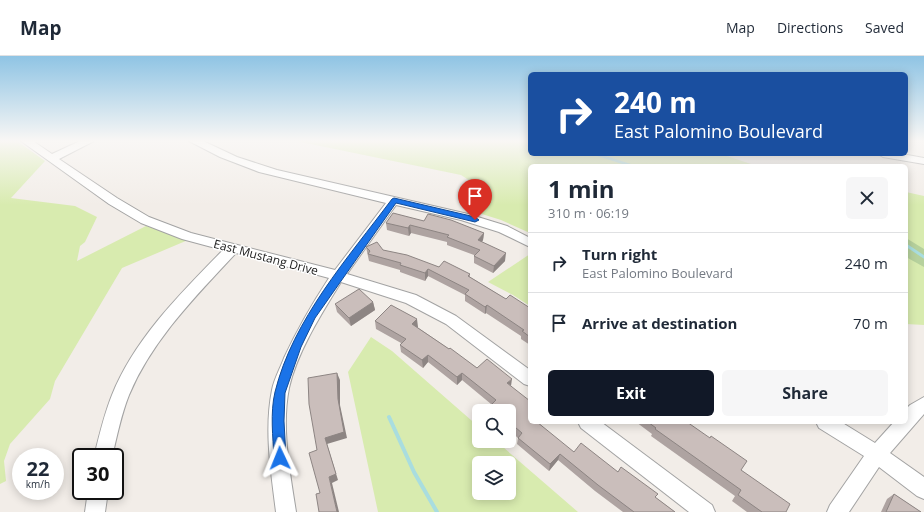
<!DOCTYPE html>
<html lang="en">
<head>
<meta charset="utf-8">
<style>
  :root { --surface:#fff; --page:#f6f6f7; --text:#1f2937; --muted:#747a83; --line:#e0e1e3; --accent:#111827 }
  body { margin:0; font-family:"Open Sans",sans-serif; background:var(--page); color:var(--text); height:100vh; display:flex; flex-direction:column; font-size:15px; white-space:nowrap }
  * { box-sizing:border-box; margin:0 }
  p { font-size:13px; color:var(--muted) }
  .icon { flex:none; width:22px; height:22px; fill:none; stroke:currentColor; stroke-width:2; stroke-linecap:round; stroke-linejoin:round }
  .map { position:relative; flex:1; overflow:hidden }
  .drawer { position:absolute; left:528px; top:108px; width:380px; height:260px; display:flex; flex-direction:column; background:var(--surface); border-radius:6px; box-shadow:0 2px 10px #0003 }
  .drawer>* { flex:none }
  .top-card { position:absolute; left:528px; top:16px; width:380px; height:84px; border-radius:6px; box-shadow:0 2px 10px #0003; background:#1a4fa0; color:#fff; overflow:hidden }
  .controls { position:absolute; left:472px; top:348px; display:grid; gap:8px }
  .controls a { display:grid; place-items:center; width:44px; height:44px; border-radius:6px; background:var(--surface); box-shadow:0 2px 10px #0003; font-size:20px }
  .speed { position:absolute; left:12px; top:392px; display:flex; gap:8px; font-size:20px; font-weight:700; text-align:center }
  .speed>* { display:grid; place-content:center; width:52px; height:52px; border-radius:50%; background:var(--surface); box-shadow:0 2px 10px #0003; line-height:1 }
  .speed small { font-size:10px; font-weight:400 }
  .speed .limit { border:2px solid #111; border-radius:6px; background:#fff; color:#111 }
  .pin { position:absolute; display:grid; place-items:center; width:34px; height:34px; color:#fff; margin:-41px -17px; border-radius:50% 50% 50% 0; rotate:-45deg; box-shadow:0 0 4px #0007 }
  .pin .icon { rotate:45deg }
  .me { position:absolute; width:44px; margin:-22px; rotate:358deg; stroke-linejoin:round; filter:drop-shadow(0 0 3px #0008) }
  .turn { display:flex; align-items:center; gap:14px; height:84px; padding:0 20px; font-size:18px }
  .turn .icon { width:52px; height:52px; stroke-width:2.5 }
  .turn b { display:block; font-size:28px; line-height:34px }
  .round { display:grid; place-items:center; flex:none; width:42px; height:42px; border-radius:6px; background:var(--page) }
  .summary { display:flex; align-items:center; justify-content:space-between; height:68px; padding:0 20px }
  h1 { font-size:24px; font-weight:700; line-height:30px }
  .primary-button { display:flex; gap:8px; margin-top:auto; padding:8px 20px }
  .primary-button a { flex:1; height:46px; border-radius:6px; background:var(--accent); color:#fff; font-size:16px; font-weight:700; line-height:46px; text-align:center }
  .primary-button a+a { background:var(--page); color:var(--text) }
  ul { padding:0; list-style:none }
  li { display:flex; align-items:center; gap:12px; height:60px; padding:0 20px; border-top:1px solid var(--line) }
  li div { flex:1 }
  li b { display:block; font-size:15px }
  li em { font-style:normal }
  header { display:flex; align-items:center; gap:24px; box-sizing:border-box; height:56px; padding:0 20px; background:var(--surface); border-bottom:1px solid var(--line) }
  header strong { font-size:19px }
  nav { display:flex; gap:22px; margin-inline-start:auto; font-size:14px }
  .map>svg:first-child { display:block }
  .grass { fill:#d8ebaf; fill-rule:evenodd }
  .forest { fill:#b6d19d }
  .lines { fill:none; stroke-linecap:round; stroke-linejoin:round }
  .stream-far2 { stroke:#a9dddf; stroke-width:2.5 }
  .stream-far1 { stroke:#a9dddf; stroke-width:3 }
  .stream { stroke:#a9dddf; stroke-width:4 }
  .minor-casing { stroke:#a3a3a3; stroke-width:2 }
  .minor { fill:#fff; fill-rule:evenodd }
  .wall { fill:#aea3a1 }
  .shaded-wall { fill:#8d8583 }
  .building { fill:#cabebb; stroke:#8d8583 }
  .route { fill:#1a73e8; stroke:#114b97 }
  .labels { text-anchor:middle; dominant-baseline:central; stroke-width:3; stroke-linejoin:round; paint-order:stroke }
  .street-label { font-size:12px; fill:#222; stroke:#fff }
</style>
</head>
<body>
<header>
<strong>Map</strong>
<nav><a>Map</a><a>Directions</a><a>Saved</a></nav>
</header>
<div class="map">
<svg width="924" height="456" viewBox="0 0 924 456">
  <rect width="100%" height="100%" fill="#f2ede8"/>
  <g class="grass">
    <path d="M0,85H17L45,105L11,142L75,150L97,161L85,186L80,190L77,205L146,170L188,184L122,212L55,325L50,343L10,388L4,405L6,425L0,428Z"/>
    <path d="M296,85H530V98H721L757,110H530V177L501,164L466,153L490,138L461,119Z"/>
    <path d="M906,136L924,140V269L906,268Z"/>
    <path d="M530,198V250L513,239L488,226Z"/>
    <path d="M371,281L392,295L479,371V385H496L578,456H378L348,316ZM479,407H509V437H479Z"/>
  </g>
  <path class="forest" d="M906,182L924,193V211L906,201Z"/>
  <g class="lines">
    <path class="stream-far2" d="M595,98L633,110"/>
    <path class="stream-far1" d="M906,189L924,201"/>
    <path class="stream" d="M389,361L414,416L437,456"/>
    <g class="minor-casing">
      <g id="minor">
        <path d="M21,85H33L52,98L80,85H94L59,103L117,142L149,161L191,177L335,214L386,147L259,116L220,101L189,85H203L237,101L277,114L468,158L507,170L530,182V191L499,176L461,164L396,149L347,218L416,239L456,260L530,314V330L524,328L446,268L406,247L341,226C322,257 297,296 289,332C281,372 290,416 296,456H276C271,416 264,374 272,334C274,323 280,313 284,302C297,274 312,248 329,222L236,197C196,240 152,284 129,339C121,359 117,380 112,401H94C99,380 104,359 112,339C135,282 181,237 223,194L182,183L141,167L109,148Z"/>
        <path d="M878,98H902L924,102V108L883,101Z"/>
        <path d="M924,341V358L890,397L924,421V443L917,440L879,411L849,456H827L830,449L864,400L819,372L816,366H841L875,387L894,366H906V353L910,349Z"/>
        <path d="M578,366H601L712,449L715,456H689L581,372Z"/>
        <path d="M88,435H108L105,456H85Z"/>
      </g>
    </g>
    <use href="#minor" class="minor"/>
  </g>
  <g class="wall">
    <path d="M424,165L484,177L483,184L482,186L505,205L493,217L474,207V199L447,189V186L411,177L409,180L387,174L386,167Z"/>
    <path d="M366,191L383,194L439,211L470,218V221L506,243L530,252V289L521,283V280L486,257L485,258L465,245V239L428,220L425,225L400,216V214L369,205Z"/>
    <path d="M373,246L375,254L351,270L337,256L335,248Z"/>
    <path d="M375,265L418,271H417L477,312L511,330L530,366L574,396L618,416L655,441L675,456H623L595,435L558,404L549,415L517,388L518,382L509,374V355H489L490,350L491,348L462,324L457,329L428,306L423,312L401,296L400,289L401,287L376,273Z"/>
    <path d="M636,366H687L741,414L786,456H747L732,445L735,440L651,380L652,378Z"/>
    <path d="M894,438L921,456H881L887,443Z"/>
  </g>
  <g class="shaded-wall">
    <path d="M410,169L411,177L409,180L408,172Z"/>
    <path d="M484,177L483,184L478,191V184Z"/>
    <path d="M506,197L505,205L493,217L494,210Z"/>
    <path d="M428,213V220L425,225V217Z"/>
    <path d="M373,246L375,254L351,270L349,262Z"/>
    <path d="M487,249L486,257L485,258V251Z"/>
    <path d="M417,263L418,271L413,276L412,268Z"/>
    <path d="M428,299V306L423,312L422,304Z"/>
    <path d="M337,317L340,324V349L347,382L327,388L338,424L332,427L339,456H337L329,421L325,382Z"/>
    <path d="M462,317V324L457,329V321Z"/>
    <path d="M512,323L511,330L507,327Z"/>
    <path d="M560,398L558,404L549,415L550,408Z"/>
  </g>
  <g class="building">
    <path d="M393,157L424,165L428,158L451,164L484,177L478,184L506,197L494,210L474,200L480,194L447,181L449,179L410,169L408,172L386,167Z"/>
    <path d="M377,186L383,194L407,199L439,211L444,205L470,218L468,220L506,243L510,239L530,252V281L522,275L524,274L487,249L485,251L465,238L469,234L428,213L425,217L400,209L401,207L368,198L370,195L366,191Z"/>
    <path d="M359,233L373,246L349,262L335,248Z"/>
    <path d="M391,249L417,263L412,268L449,293L450,292L477,312L487,303L512,323L507,327L530,345V358L528,359L530,361V366H537L574,396L581,387L618,416L621,411L658,438L655,441L675,456H634L598,429L560,398L550,408L518,382L522,377L509,366V355H495L490,350L496,344L462,317L457,321L428,299L422,304L400,289L406,283L375,265Z"/>
    <path d="M337,317L338,343L344,376L325,382L336,418L329,421L337,456H319L316,438L320,437L309,397L317,394L309,348L308,322Z"/>
    <path d="M648,366H687L710,382L711,380L747,405L741,414L790,448L786,456H762L738,439L741,434L655,373L656,372Z"/>
    <path d="M894,438L921,456H886Z"/>
  </g>
  <linearGradient id="sky" x2="0" y2="1"><stop stop-color="#8fc4e4"/><stop offset="0.57" stop-color="#f9f7f5"/><stop offset="1" stop-color="#f9f7f5" stop-opacity="0"/></linearGradient>
  <rect width="924" height="149" fill="url(#sky)"/>
  <path class="route" d="M394,142L475,161L479,164L475,166L396,147L315,262L301,291L285,337L284,365L286,402L284,407L280,408L275,407L274,402C273,381 270,357 275,336C293,263 348,202 392,143Z"/>
  <g class="labels">
    <g class="street-label">
      <text transform="translate(266 201) rotate(15)">East Mustang Drive</text>
    </g>
  </g>
</svg>
<div class="controls">
<a><svg class="icon" aria-label="search" viewBox="0 0 24 24"><circle cx="10" cy="10" r="6"/><path d="M15 15l6 6"/></svg></a>
<a><svg class="icon" aria-label="layers" viewBox="0 0 24 24"><path d="M12 4l9 5-9 5-9-5zM3 14l9 5 9-5"/></svg></a>
</div>
<div class="speed"><div>22<small>km/h</small></div><div class="limit">30</div></div>
<div class="pin" style="left:475px;top:164px;background:#d93025"><svg class="icon" aria-label="arrive" viewBox="0 0 24 24"><path d="M6 21V4h12l-3 4 3 4H6"/></svg></div>
<svg class="me" style="left:280px;top:402px" viewBox="-20 -20 40 40"><path d="M0-17L14 15 0 8-14 15z" fill="#1a73e8" stroke="#fff" stroke-width="4"/></svg>
<div class="top-card">
<div class="turn"><svg class="icon" aria-label="right" viewBox="0 0 24 24"><path d="M7 20v-9h11M14 6l5 5-5 5"/></svg><div><b>240 m</b>East Palomino Boulevard</div></div>
</div>
<section class="drawer">
<div class="summary"><div><h1>1 min</h1><p>310 m · 06:19</p></div><a class="round"><svg class="icon" aria-label="close" viewBox="0 0 24 24"><path d="M6 6l12 12M18 6L6 18"/></svg></a></div>
<ul>
<li><svg class="icon" aria-label="right" viewBox="0 0 24 24"><path d="M7 20v-9h11M14 6l5 5-5 5"/></svg><div><b>Turn right</b><p>East Palomino Boulevard</p></div><em>240 m</em></li>
<li><svg class="icon" aria-label="arrive" viewBox="0 0 24 24"><path d="M6 21V4h12l-3 4 3 4H6"/></svg><div><b>Arrive at destination</b></div><em>70 m</em></li>
</ul>
<div class="primary-button"><a>Exit</a><a>Share</a></div>
</section>
</div>
</body>
</html>
